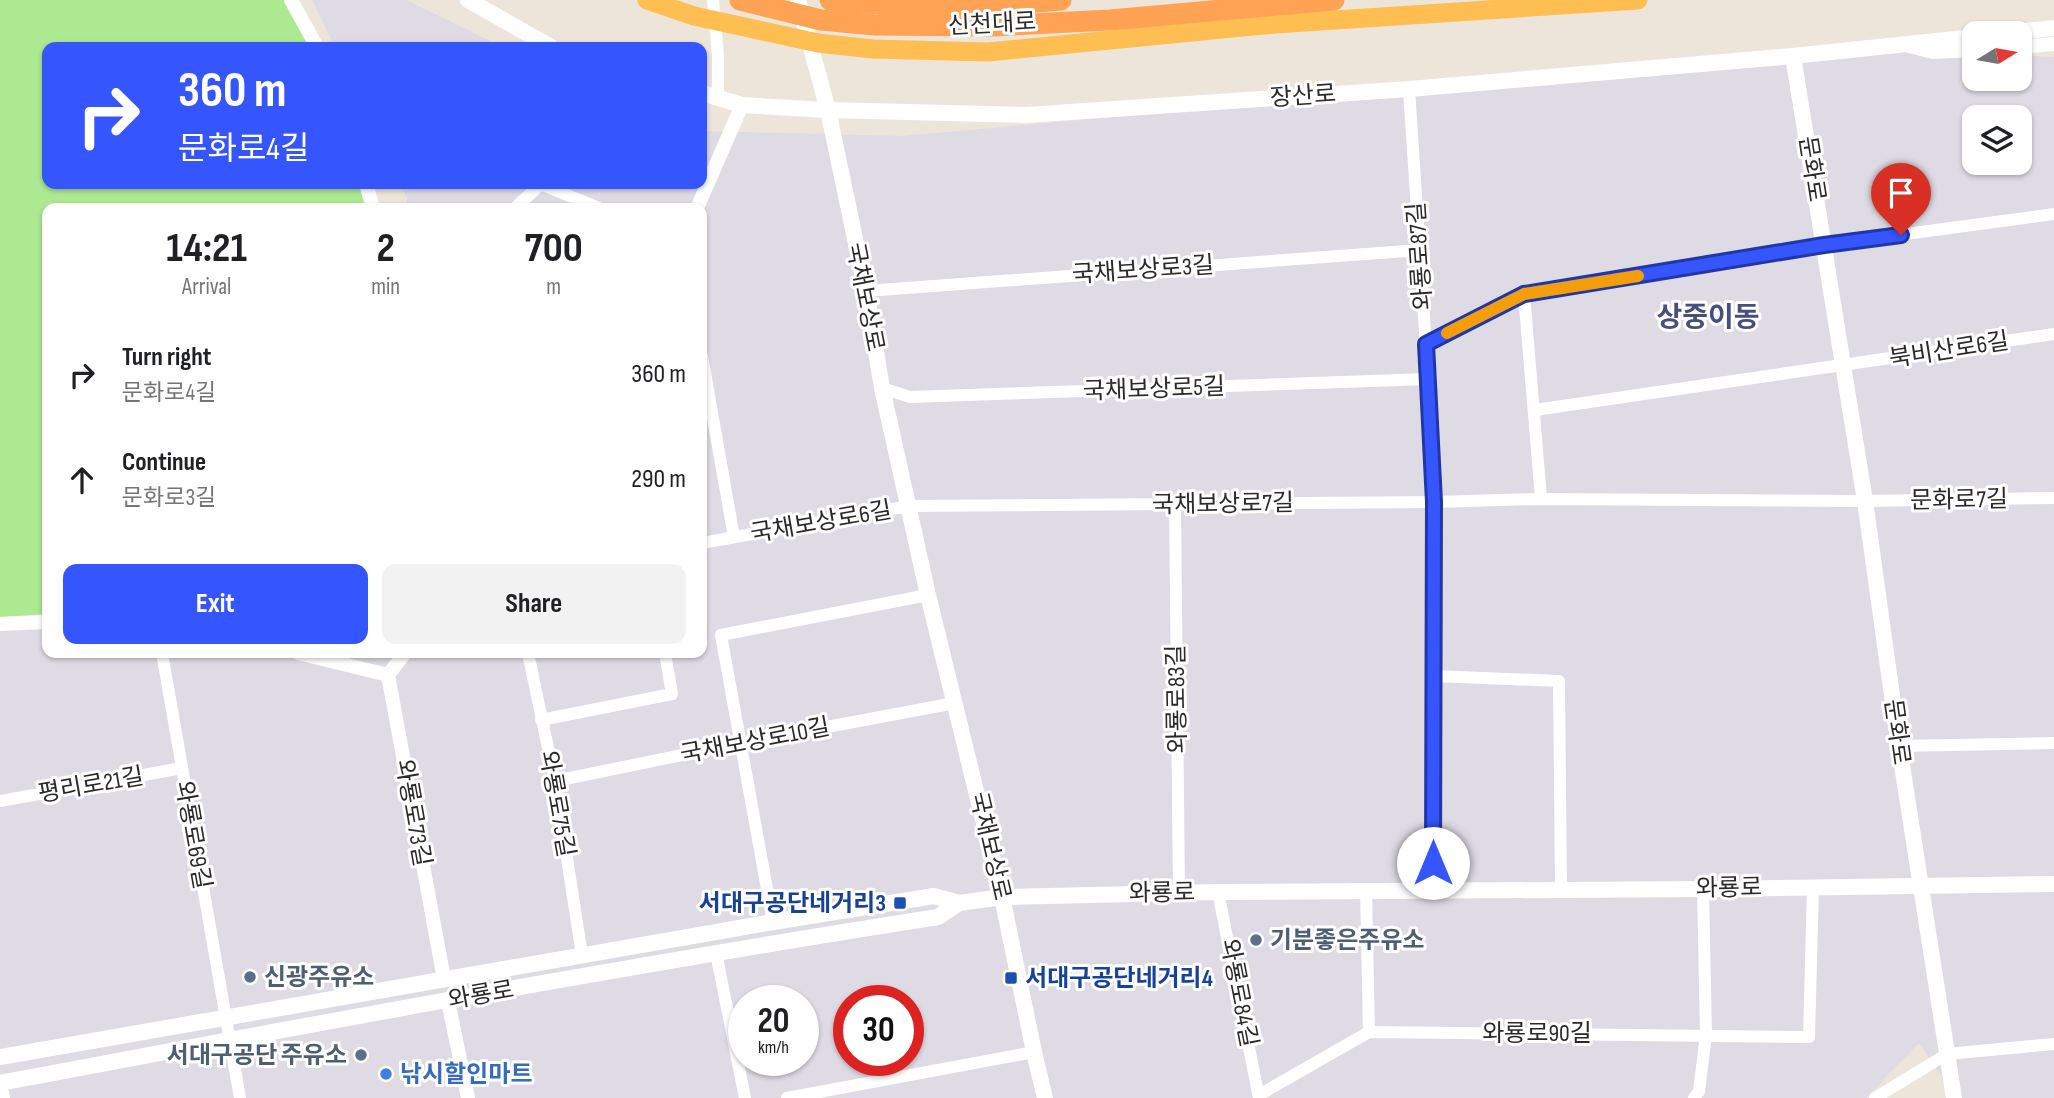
<!DOCTYPE html>
<html lang="en">
<head>
<meta charset="utf-8">
<style>
  :root { --surface:#fff; --page:#f2f2f2; --text:#202124; --muted:#757577; --accent:#3555ff }
  body { margin:0; font-family:"Sofia Sans Condensed","Noto Sans KR",sans-serif; background:var(--page); color:var(--text); height:100vh; display:flex; flex-direction:column; font-size:26px; white-space:nowrap }
  * { box-sizing:border-box; margin:0 }
  p { font-size:23px; color:var(--muted) }
  .icon { flex:none; width:38px; height:38px; fill:none; stroke:currentColor; stroke-width:2; stroke-linecap:round; stroke-linejoin:round }
  .map { position:relative; flex:1; overflow:hidden }
  .panel { position:absolute; left:42px; top:203px; width:665px; height:455px; display:flex; flex-direction:column; background:var(--surface); border-radius:14px; box-shadow:0 2px 5px #0004 }
  .panel>* { flex:none }
  .hud { position:absolute; left:42px; top:42px; width:665px; height:147px; border-radius:14px; box-shadow:0 2px 5px #0004; background:#3555ff; color:#fff; overflow:hidden }
  .needle { width:46px; rotate:79deg }
  .tools { position:absolute; left:1962px; top:21px; display:grid; gap:14px }
  .tools a { display:grid; place-items:center; width:70px; height:70px; border-radius:14px; background:var(--surface); box-shadow:0 2px 5px #0004; font-size:35px }
  .speed { position:absolute; left:728px; top:985px; display:flex; gap:14px; font-size:35px; font-weight:700; text-align:center }
  .speed>* { display:grid; place-content:center; width:91px; height:91px; border-radius:50%; background:var(--surface); box-shadow:0 2px 5px #0004; line-height:1 }
  .speed small { font-size:18px; font-weight:400 }
  .speed .limit { border:10px solid #d22; background:#fff; color:#111 }
  .pin { position:absolute; display:grid; place-items:center; width:60px; height:60px; color:#fff; margin:-72px -30px; border-radius:50% 50% 50% 0; rotate:-45deg; box-shadow:0 0 7px #0007 }
  .pin .icon { rotate:45deg }
  .me { position:absolute; width:77px; margin:-38px; rotate:0deg; stroke-linejoin:round; filter:drop-shadow(0 0 5px #0008) }
  .turn { display:flex; align-items:center; gap:24px; height:147px; padding:0 21px; font-size:32px }
  .turn .icon { width:91px; height:91px; stroke-width:2.5 }
  .turn b { display:block; font-size:49px; line-height:60px }
  .eta { display:flex; justify-content:space-evenly; align-items:center; height:119px; text-align:center }
  .eta b { font-size:42px; font-weight:700; line-height:49px }
  .cta { display:flex; gap:14px; margin-top:auto; padding:14px 21px }
  .cta a { flex:1; height:80px; border-radius:14px; background:var(--accent); color:#fff; font-size:28px; font-weight:700; line-height:80px; text-align:center }
  .cta a+a { background:var(--page); color:var(--text) }
  ul { padding:0; list-style:none }
  li { display:flex; align-items:center; gap:21px; height:105px; padding:0 21px }
  li div { flex:1 }
  li b { display:block; font-size:26px }
  li em { font-style:normal }
  .map>svg:first-child { display:block }
  .industrial { fill:#dedbe5; fill-rule:evenodd }
  .green { fill:#ade991 }
  .lines { fill:none; stroke-linecap:round; stroke-linejoin:round }
  .minor { stroke:#fff; stroke-width:12 }
  .tertiary { stroke:#fff; stroke-width:14 }
  .secondary { stroke:#fff; stroke-width:16 }
  .trunk { stroke:#febe51; stroke-width:19 }
  .motorway { stroke:#ffa253; stroke-width:21 }
  .route-casing { stroke:#2237a6; stroke-width:18 }
  .route { stroke:#3555ff; stroke-width:12 }
  .slow { stroke:#f59e0b; stroke-width:12 }
  .transit-dot { fill:#1a4fb4; stroke:#fff; stroke-width:2.5 }
  .service-dot { fill:#5c6f8a; stroke:#fff; stroke-width:2.5 }
  .shop-dot { fill:#3f7fe0; stroke:#fff; stroke-width:2.5 }
  .labels { text-anchor:middle; dominant-baseline:central; stroke-width:6; stroke-linejoin:round; paint-order:stroke }
  .street-label { font-size:24px; fill:#2a2a2a; stroke:#fff }
  .transit-label { font-size:24px; font-weight:bold; fill:#164399; stroke:#fff; text-anchor:end }
  .service-label { font-size:24px; font-weight:bold; fill:#4e5e75; stroke:#fff; text-anchor:start }
  .shop-label { font-size:24px; font-weight:bold; fill:#366cbe; stroke:#fff; text-anchor:start }
  .quarter-label { font-size:28px; font-weight:bold; fill:#464f7e; stroke:#fff }
</style>
</head>
<body>
<div class="map">
<svg width="2054" height="1098" viewBox="0 0 2054 1098">
  <rect width="100%" height="100%" fill="#ede5da"/>
  <g class="industrial">
    <path d="M312,0H407L502,47H335Z"/>
    <path d="M1884,46L1974,52V79H2020V55L2054,57V1098H1956L1919,1043L1866,1098H0V626L47,625V653H702V208H406L407,198L400,184H702V131L903,136ZM1974,117H2020V163H1974ZM744,1001H803V1060H744ZM849,1001H908V1060H849Z"/>
  </g>
  <path class="green" d="M0,0H285L311,47H47V184H361L367,208H47V614L0,617Z"/>
  <g class="lines">
    <g class="minor">
      <path d="M713,0L718,55V98"/>
      <path d="M1409,89L1428,379L1434,502L1433,890"/>
      <path d="M540,184L599,208"/>
      <path d="M515,208L541,184"/>
      <path d="M866,291L1420,250"/>
      <path d="M1524,294L1541,498L1538,499"/>
      <path d="M1426,343L1524,294L1824,245L2054,214"/>
      <path d="M702,356L734,537"/>
      <path d="M882,388L910,397L1428,379"/>
      <path d="M1535,410L2054,334"/>
      <path d="M1175,505L1179,893"/>
      <path d="M702,543L909,506L1434,502L1538,499L1865,501L2054,498"/>
      <path d="M162,653L240,1098"/>
      <path d="M528,653L555,781L582,955"/>
      <path d="M1434,676L1559,681L1561,889"/>
      <path d="M541,720L672,694L665,653"/>
      <path d="M1899,746L2054,743"/>
      <path d="M555,781L741,743L955,703"/>
      <path d="M0,801L182,768"/>
      <path d="M1366,890L1369,1032"/>
      <path d="M1218,892L1259,1098"/>
      <path d="M773,922L721,635L928,595"/>
      <path d="M716,953L745,1098"/>
      <path d="M1,1083L4,1098"/>
      <path d="M1259,1095L1369,1032L1809,1037L1813,887"/>
      <path d="M787,1098L1034,1052"/>
      <path d="M1694,1098L1699,1091L1706,1035L1703,889"/>
      <path d="M1875,1098L1947,1054L2054,1044"/>
    </g>
    <g class="tertiary">
      <path d="M291,0L317,47"/>
      <path d="M1909,46L1933,52L1974,50"/>
      <path d="M2020,47L2054,44"/>
      <path d="M366,184L373,208"/>
      <path d="M697,208L742,105"/>
      <path d="M0,624L47,622"/>
      <path d="M298,653L388,675"/>
      <path d="M405,653L388,675L444,979"/>
      <path d="M448,1001L468,1098"/>
    </g>
    <g class="secondary">
      <path d="M468,0L551,47"/>
      <path d="M798,0L828,110L866,291L882,388L928,595L1002,897L1034,1052L1045,1098"/>
      <path d="M2005,33L2054,28"/>
      <path d="M1793,56L1865,501L1899,746L1954,1098"/>
      <path d="M702,93L742,105L828,110L1026,115L1409,89L1793,56L1974,37"/>
      <path d="M0,1057L773,922L934,896L959,903L1002,897L1218,892L1709,889L2054,884"/>
      <path d="M0,1083C312,1024 624,966 938,917L959,903"/>
    </g>
    <path class="trunk" d="M647,0L694,16L818,43L873,49L988,52L1275,24L1638,0"/>
    <g class="motorway">
      <path d="M740,0L821,20L874,25L992,26L1110,20L1334,0"/>
      <path d="M830,0C909,9 982,7 1061,0"/>
    </g>
  </g>
  <g class="lines">
    <g class="route-casing">
      <path id="route" d="M1433,863L1434,502L1426,344L1524,294L1824,245L1901,235"/>
    </g>
    <use href="#route" class="route"/>
    <path class="slow" d="M1447,333L1524,294L1638,276"/>
  </g>
  <g class="transit-dot">
    <rect x="893" y="896" width="14" height="14" rx="3.5"/>
    <rect x="1004" y="971" width="14" height="14" rx="3.5"/>
  </g>
  <g class="service-dot">
    <circle cx="1256" cy="940" r="7"/>
    <circle cx="250" cy="977" r="7"/>
    <circle cx="361" cy="1055" r="7"/>
  </g>
  <circle class="shop-dot" cx="386" cy="1074" r="7"/>
  <g class="labels">
    <g class="street-label">
      <text transform="translate(992 24) rotate(-3)">신천대로</text>
      <text transform="translate(1303 96) rotate(-4)">장산로</text>
      <text transform="translate(1812 169) rotate(81)">문화로</text>
      <text transform="translate(1420 256) rotate(-94)">와룡로87길</text>
      <text transform="translate(1143 270) rotate(-4)">국채보상로3길</text>
      <text transform="translate(865 297) rotate(79)">국채보상로</text>
      <text transform="translate(1949 350) rotate(-9)">북비산로6길</text>
      <text transform="translate(1154 389) rotate(-2)">국채보상로5길</text>
      <text transform="translate(1959 500) rotate(-1)">문화로7길</text>
      <text transform="translate(1223 504) rotate(-1)">국채보상로7길</text>
      <text transform="translate(821 522) rotate(-10)">국채보상로6길</text>
      <text transform="translate(1177 699) rotate(-91)">와룡로83길</text>
      <text transform="translate(1897 732) rotate(82)">문화로</text>
      <text transform="translate(755 741) rotate(-11)">국채보상로10길</text>
      <text transform="translate(91 785) rotate(-10)">평리로21길</text>
      <text transform="translate(557 804) rotate(80)">와룡로75길</text>
      <text transform="translate(413 813) rotate(80)">와룡로73길</text>
      <text transform="translate(193 835) rotate(80)">와룡로69길</text>
      <text transform="translate(990 846) rotate(77)">국채보상로</text>
      <text transform="translate(1729 888) rotate(-1)">와룡로</text>
      <text transform="translate(1162 893) rotate(-1)">와룡로</text>
      <text transform="translate(1239 993) rotate(79)">와룡로84길</text>
      <text transform="translate(481 995) rotate(-10)">와룡로</text>
      <text x="1537" y="1033">와룡로90길</text>
    </g>
    <g class="transit-label">
      <text x="886" y="903">서대구공단네거리3</text>
      <text x="1025" y="978" text-anchor="start">서대구공단네거리4</text>
    </g>
    <g class="service-label">
      <text x="1270" y="940">기분좋은주유소</text>
      <text x="264" y="977">신광주유소</text>
      <text x="347" y="1055" text-anchor="end">서대구공단 주유소</text>
    </g>
    <g class="shop-label">
      <text x="400" y="1074">낚시할인마트</text>
    </g>
    <g class="quarter-label">
      <text x="1708" y="317">상중이동</text>
    </g>
  </g>
</svg>
<div class="tools">
<a><svg class="needle" viewBox="-14 -14 28 28"><path d="M0-13l5 13h-10z" fill="#e53935"/><path d="M0 13l5-13h-10z" fill="#757577"/></svg></a>
<a><svg class="icon" aria-label="layers" viewBox="0 0 24 24"><path d="M12 4l9 5-9 5-9-5zM3 14l9 5 9-5"/></svg></a>
</div>
<div class="speed"><div>20<small>km/h</small></div><div class="limit">30</div></div>
<div class="pin" style="left:1901px;top:235px;background:#d93025"><svg class="icon" aria-label="arrive" viewBox="0 0 24 24"><path d="M6 21V4h12l-3 4 3 4H6"/></svg></div>
<svg class="me" style="left:1433px;top:863px" viewBox="-20 -20 40 40"><circle r="19" fill="#fff"/><path d="M0-13L10 11 0 6-10 11z" fill="#3555ff"/></svg>
<div class="hud">
<div class="turn"><svg class="icon" aria-label="right" viewBox="0 0 24 24"><path d="M7 20v-9h11M14 6l5 5-5 5"/></svg><div><b>360 m</b>문화로4길</div></div>
</div>
<section class="panel">
<div class="eta">
<div><b>14:21</b><p>Arrival</p></div>
<div><b>2</b><p>min</p></div>
<div><b>700</b><p>m</p></div>
</div>
<ul>
<li><svg class="icon" aria-label="right" viewBox="0 0 24 24"><path d="M7 20v-9h11M14 6l5 5-5 5"/></svg><div><b>Turn right</b><p>문화로4길</p></div><em>360 m</em></li>
<li><svg class="icon" aria-label="ahead" viewBox="0 0 24 24"><path d="M12 20V5M6 11l6-6 6 6"/></svg><div><b>Continue</b><p>문화로3길</p></div><em>290 m</em></li>
</ul>
<div class="cta"><a>Exit</a><a>Share</a></div>
</section>
</div>
</body>
</html>
